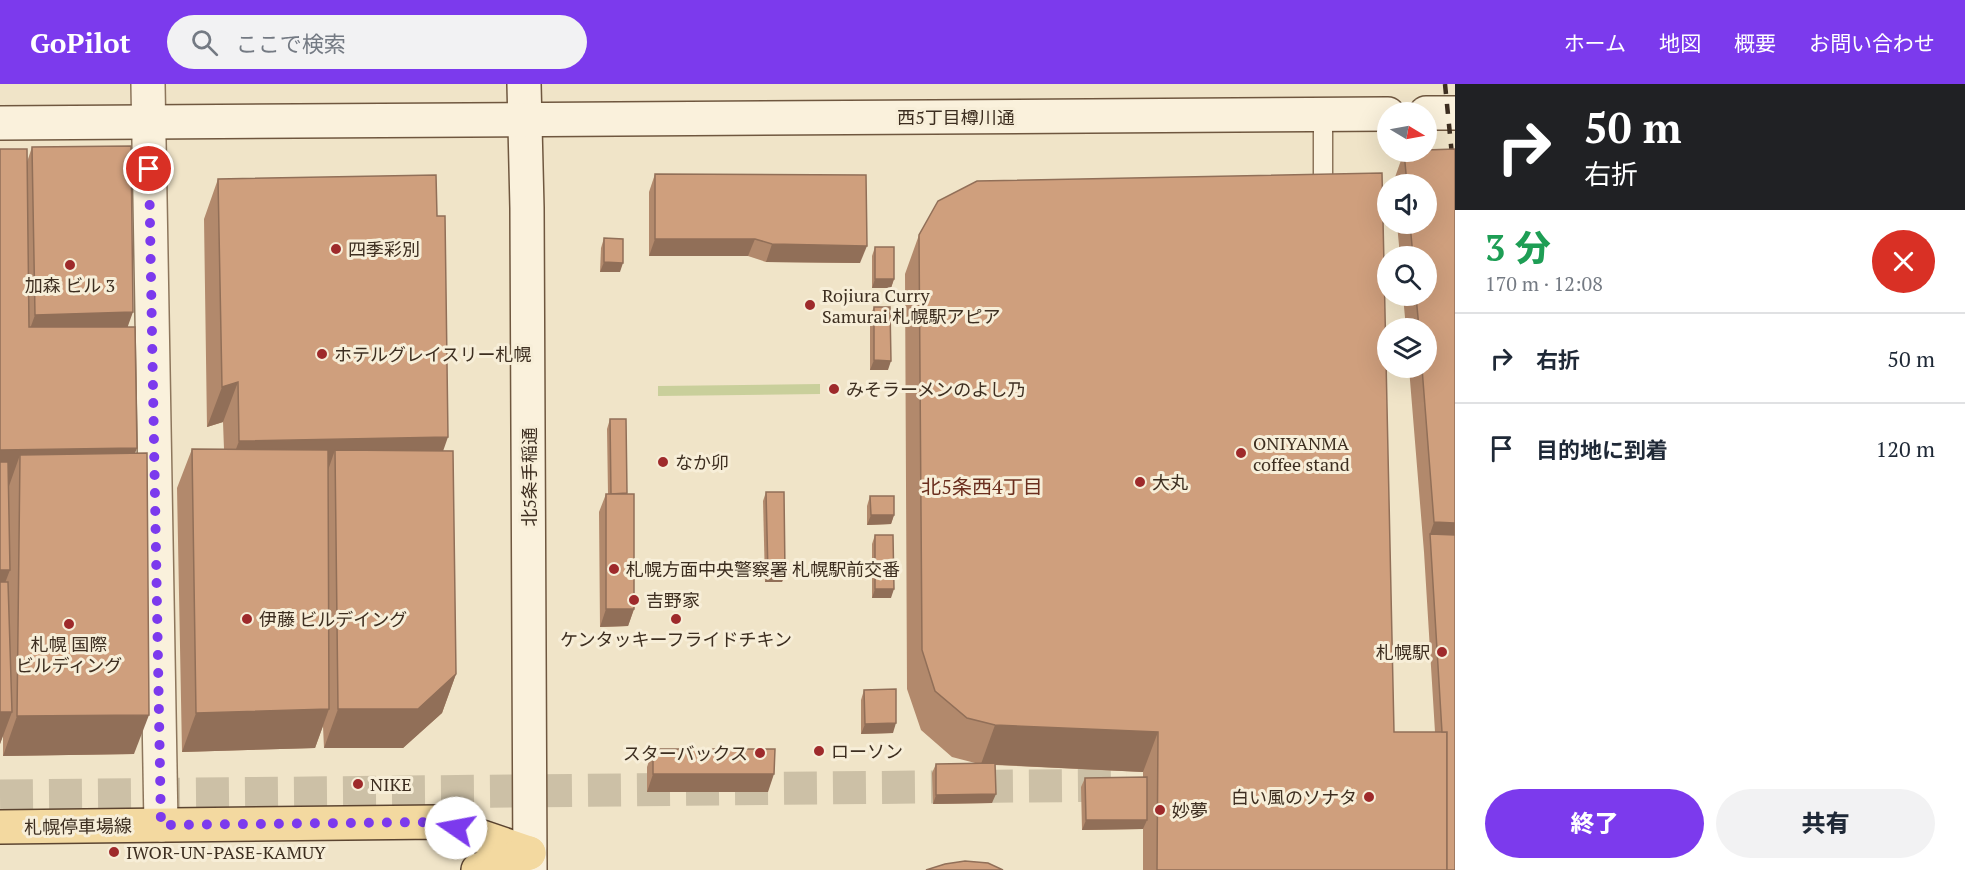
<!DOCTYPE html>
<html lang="ja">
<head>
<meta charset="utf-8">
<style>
  :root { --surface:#fff; --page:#f2f2f3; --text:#1f2937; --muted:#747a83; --line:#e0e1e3; --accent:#7c3aed }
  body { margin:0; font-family:"PT Serif","Noto Sans JP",serif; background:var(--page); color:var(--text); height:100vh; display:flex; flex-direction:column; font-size:22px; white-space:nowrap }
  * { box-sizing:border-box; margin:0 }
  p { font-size:20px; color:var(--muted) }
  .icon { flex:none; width:33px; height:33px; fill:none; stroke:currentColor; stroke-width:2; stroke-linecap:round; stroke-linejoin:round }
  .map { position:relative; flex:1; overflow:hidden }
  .details { display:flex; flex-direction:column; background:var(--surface); width:510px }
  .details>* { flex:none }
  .hud { background:#202124; color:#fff; overflow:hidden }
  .needle { width:39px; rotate:100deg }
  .fabs { position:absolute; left:1377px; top:18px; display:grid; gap:12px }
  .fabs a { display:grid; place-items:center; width:60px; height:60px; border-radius:50%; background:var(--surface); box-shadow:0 6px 24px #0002; font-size:30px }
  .pin { position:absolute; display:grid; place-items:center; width:51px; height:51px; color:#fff; margin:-26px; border:3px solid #fff; border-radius:50%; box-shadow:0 2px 6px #0007 }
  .me { position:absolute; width:66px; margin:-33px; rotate:282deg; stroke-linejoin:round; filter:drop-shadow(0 0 4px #0008) }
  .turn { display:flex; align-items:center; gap:21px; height:126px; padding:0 30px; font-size:27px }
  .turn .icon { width:78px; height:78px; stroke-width:2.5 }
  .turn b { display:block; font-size:42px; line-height:51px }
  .round { display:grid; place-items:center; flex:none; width:63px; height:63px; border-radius:32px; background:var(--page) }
  .headline { display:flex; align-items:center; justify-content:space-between; height:102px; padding:0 30px }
  h1 { font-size:36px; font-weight:800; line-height:45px; color:#1e9e55 }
  .action { display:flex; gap:12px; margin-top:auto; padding:12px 30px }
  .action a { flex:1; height:69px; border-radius:36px; background:var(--accent); color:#fff; font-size:24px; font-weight:800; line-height:69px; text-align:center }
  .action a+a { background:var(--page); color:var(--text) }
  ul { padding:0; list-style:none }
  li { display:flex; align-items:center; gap:18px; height:90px; padding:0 30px; border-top:2px solid var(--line) }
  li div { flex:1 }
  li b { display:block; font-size:22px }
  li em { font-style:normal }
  header { display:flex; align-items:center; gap:36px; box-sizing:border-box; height:84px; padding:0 30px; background:var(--accent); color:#fff }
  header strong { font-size:28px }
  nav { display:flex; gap:33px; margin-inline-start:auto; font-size:21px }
  .search { width:420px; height:54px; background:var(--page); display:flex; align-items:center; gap:15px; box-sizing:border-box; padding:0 21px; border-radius:33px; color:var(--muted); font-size:22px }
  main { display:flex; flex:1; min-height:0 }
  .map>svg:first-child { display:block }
  .green { fill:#c9cf9b }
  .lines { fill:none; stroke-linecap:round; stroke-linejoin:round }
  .street-tunnel { stroke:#ccc0a6; stroke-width:33; stroke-dasharray:33 16; stroke-linecap:butt }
  .lane-casing { stroke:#8d765c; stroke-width:21 }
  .street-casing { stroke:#8d765c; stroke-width:36 }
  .secondary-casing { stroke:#6f573f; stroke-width:36 }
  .primary-casing { stroke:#5b4430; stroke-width:36 }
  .lane { stroke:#faf1dc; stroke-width:18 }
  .street { stroke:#faf1dc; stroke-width:33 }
  .secondary { stroke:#faf1dc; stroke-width:33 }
  .primary { stroke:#f3d9a0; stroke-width:33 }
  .rail { stroke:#3d2e20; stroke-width:4.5; stroke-dasharray:10 10; stroke-linecap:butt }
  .wall { fill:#b2896c }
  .shaded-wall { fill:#916f58 }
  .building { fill:#cf9f7d; stroke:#916f58; stroke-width:1.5 }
  .route { stroke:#7c3aed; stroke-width:10; stroke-dasharray:0 18 }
  .poi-dot { fill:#9e2a2b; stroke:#f7eed8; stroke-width:2 }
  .labels { text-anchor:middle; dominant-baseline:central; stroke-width:6; stroke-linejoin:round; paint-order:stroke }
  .street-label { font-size:18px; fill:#3d2e20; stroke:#f7eed8 }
  .poi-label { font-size:18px; fill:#3d2e20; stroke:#f7eed8; text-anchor:start }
  .neighbourhood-label { font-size:20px; fill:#6b2e1e; stroke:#f7eed8 }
</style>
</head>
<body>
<header>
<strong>GoPilot</strong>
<div class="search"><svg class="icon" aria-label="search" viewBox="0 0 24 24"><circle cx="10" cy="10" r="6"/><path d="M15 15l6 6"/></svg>ここで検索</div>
<nav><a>ホーム</a><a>地図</a><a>概要</a><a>お問い合わせ</a></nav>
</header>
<main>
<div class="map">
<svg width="1455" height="786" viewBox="0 0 1455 786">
  <rect width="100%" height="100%" fill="#f0e4c8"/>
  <path class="green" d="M820,300V310L658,312V302Z"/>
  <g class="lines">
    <path class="street-tunnel" d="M0,712L1127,701"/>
    <g class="lane-casing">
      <path id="lane" d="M1323,115V30"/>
    </g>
    <g class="street-casing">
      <path id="street" d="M148,0L161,741"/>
    </g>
    <g class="secondary-casing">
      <g id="secondary">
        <path d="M524,0L527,124L530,786"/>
        <path d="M1426,29H1455"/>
        <path d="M0,39L1388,30"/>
      </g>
    </g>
    <g class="primary-casing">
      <g id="primary">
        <path d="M0,743L438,738L529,769"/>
        <path d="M478,786L529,769"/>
      </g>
    </g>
    <use href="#lane" class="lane"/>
    <use href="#street" class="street"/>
    <use href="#secondary" class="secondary"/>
    <use href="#primary" class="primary"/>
    <path class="rail" d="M1445,0L1455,102"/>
  </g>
  <g class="wall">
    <path d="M32,63L128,243L134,370V670L3,672V651L0,660V65L27,78Z"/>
    <path d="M1404,68H1426L1455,786H1143V745L1082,746L1081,703L1085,694L1143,693V688L995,681L992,719L933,720L932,689L936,680H979L952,673L921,646L907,605L905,190L919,151L1394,648H1435L1424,468L1409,284H1426V244H1406L1403,212H1426V172H1400L1397,140H1426V100H1394V96Z"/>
    <path d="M655,90L860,179L766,178L748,172H649V108Z"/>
    <path d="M218,95L437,132L443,367L456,590L442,629L403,664H324L323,642L315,664L182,668L177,404L192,365H224L223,338L207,343L204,135Z"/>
    <path d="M604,154L620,188H600L601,164Z"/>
    <path d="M875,163L894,195L891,204H872V172Z"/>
    <path d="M874,223L888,286H870V232Z"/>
    <path d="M610,335L627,409L634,525L628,542L600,543L599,428L606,410H608L607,345Z"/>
    <path d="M766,408L785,489L782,498H765L763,417Z"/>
    <path d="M870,412L894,431L891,440L867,441V422Z"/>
    <path d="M875,451L891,514H872V460Z"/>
    <path d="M864,606L893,649L861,650V616Z"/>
    <path d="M653,665L768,708H647V683Z"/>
  </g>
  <g class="shaded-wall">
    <path d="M655,155H755L748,172H649Z"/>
    <path d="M772,160L867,162L860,179L766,178Z"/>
    <path d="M604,178L623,179L620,188H600Z"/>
    <path d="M875,195H894L891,204H872Z"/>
    <path d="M133,228L120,264L22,267L35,231Z"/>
    <path d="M874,276L891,277L888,286H870Z"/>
    <path d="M238,298L223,338L207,343L222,303Z"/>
    <path d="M448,353L434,393L335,366L325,395L224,397L239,357Z"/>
    <path d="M137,364L124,399L20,371L9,402H0V366Z"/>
    <path d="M871,431H894L891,440L867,441Z"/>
    <path d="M1434,438L1455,439V468L1430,450L1424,468Z"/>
    <path d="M0,486H10L0,512Z"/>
    <path d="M768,489H785L782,498H765Z"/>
    <path d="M875,505H894L891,514H872Z"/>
    <path d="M606,525H634L628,542L600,543Z"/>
    <path d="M456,590L442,629L403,664H324L338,625Z"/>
    <path d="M329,625L315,664L182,668L196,629Z"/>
    <path d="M0,628H12L0,660Z"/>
    <path d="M149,631L134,670L3,672L17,632Z"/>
    <path d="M896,639L893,649L861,650L865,640Z"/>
    <path d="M995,641L1158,648L1143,688L981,680Z"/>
    <path d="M653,690H774L768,708H647Z"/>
    <path d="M996,710L992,719L933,720L936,711Z"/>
    <path d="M1086,736H1147L1143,745L1082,746Z"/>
  </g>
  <g class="building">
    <path d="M131,62L133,228L35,231L32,63Z"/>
    <path d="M0,65H27L29,243H135L137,364L0,366Z"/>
    <path d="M1455,65V439L1434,438L1422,284H1426V244H1419L1416,212H1426V172H1413L1410,140H1426V100H1407L1404,68H1426V66Z"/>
    <path d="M1382,89L1394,648H1447V786H1157L1158,648L995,641L967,634L935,607L922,566L919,151L938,117L977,97Z"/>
    <path d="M655,90L866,91L867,162L772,160L755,155H655Z"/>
    <path d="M436,91L437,132H445L448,353L239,357L238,298L222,303L218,95Z"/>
    <path d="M604,154L623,155V179L604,178Z"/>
    <rect x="875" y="163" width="19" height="32"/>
    <path d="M874,223H890L891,277L874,276Z"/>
    <path d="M610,335H626L627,409L611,410Z"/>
    <path d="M192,365L328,366L329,625L196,629Z"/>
    <path d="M335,366L453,367L456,590L418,625H338Z"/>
    <path d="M147,369L149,631L17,632L20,371Z"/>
    <path d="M0,378H8L10,486H0Z"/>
    <path d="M766,408H784L785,489H768Z"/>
    <rect x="606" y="410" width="28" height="115"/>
    <path d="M870,412H894V431H871Z"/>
    <path d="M1430,450L1455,451V786H1447V648H1442Z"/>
    <path d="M875,451H893L894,505H875Z"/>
    <path d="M0,498H8L12,628H0Z"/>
    <path d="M896,605V639L865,640L864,606Z"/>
    <path d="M653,665H775L774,690H653Z"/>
    <path d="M995,679L996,710L936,711V680Z"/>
    <path d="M1147,693V736H1086L1085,694Z"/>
    <path d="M965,777L988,779L1003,786H926L945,780Z"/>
  </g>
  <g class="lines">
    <path class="route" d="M149,85L161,741L438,738L456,744"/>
  </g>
  <g class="poi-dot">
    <circle cx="336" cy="165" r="6"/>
    <circle cx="70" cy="181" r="6"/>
    <circle cx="810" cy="221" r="6"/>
    <circle cx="322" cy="270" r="6"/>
    <circle cx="834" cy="305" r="6"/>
    <circle cx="1241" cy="369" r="6"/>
    <circle cx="663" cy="378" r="6"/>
    <circle cx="1140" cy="398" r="6"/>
    <circle cx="614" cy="485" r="6"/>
    <circle cx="634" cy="516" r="6"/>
    <circle cx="247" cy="535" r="6"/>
    <circle cx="676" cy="535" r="6"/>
    <circle cx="69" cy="540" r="6"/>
    <circle cx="1442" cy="568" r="6"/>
    <circle cx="819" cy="667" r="6"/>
    <circle cx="760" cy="669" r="6"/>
    <circle cx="358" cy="700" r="6"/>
    <circle cx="1369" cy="713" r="6"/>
    <circle cx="1160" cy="726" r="6"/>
    <circle cx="114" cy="768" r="6"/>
  </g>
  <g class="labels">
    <g class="street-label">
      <text x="956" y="33">西5丁目樽川通</text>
      <text transform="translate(529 393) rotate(-90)">北5条手稲通</text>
      <text transform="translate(78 742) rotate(-1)">札幌停車場線</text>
    </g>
    <g class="poi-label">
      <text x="348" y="165">四季彩別</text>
      <text x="70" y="201" text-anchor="middle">加森 ビル 3</text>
      <text x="822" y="211">Rojiura Curry<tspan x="822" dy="21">Samurai 札幌駅アピア</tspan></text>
      <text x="334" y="270">ホテルグレイスリー札幌</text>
      <text x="846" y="305">みそラーメンのよし乃</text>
      <text x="1253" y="359">ONIYANMA<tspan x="1253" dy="21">coffee stand</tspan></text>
      <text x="675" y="378">なか卯</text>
      <text x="1152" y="398">大丸</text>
      <text x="626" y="485">札幌方面中央警察署 札幌駅前交番</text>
      <text x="646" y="516">吉野家</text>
      <text x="259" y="535">伊藤 ビルデイング</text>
      <text x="676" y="555" text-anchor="middle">ケンタッキーフライドチキン</text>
      <text x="69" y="560" text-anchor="middle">札幌 国際<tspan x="69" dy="21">ビルディング</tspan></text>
      <text x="1430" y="568" text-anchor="end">札幌駅</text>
      <text x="831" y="667">ローソン</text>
      <text x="748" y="669" text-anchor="end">スターバックス</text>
      <text x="370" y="700">NIKE</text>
      <text x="1357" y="713" text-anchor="end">白い風のソナタ</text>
      <text x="1172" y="726">妙夢</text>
      <text x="126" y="768">IWOR-UN-PASE-KAMUY</text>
    </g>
    <g class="neighbourhood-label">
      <text x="982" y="402">北5条西4丁目</text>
    </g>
  </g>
</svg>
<div class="fabs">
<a><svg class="needle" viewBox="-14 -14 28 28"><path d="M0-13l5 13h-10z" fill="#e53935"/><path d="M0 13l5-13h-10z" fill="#747a83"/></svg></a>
<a><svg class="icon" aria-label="sound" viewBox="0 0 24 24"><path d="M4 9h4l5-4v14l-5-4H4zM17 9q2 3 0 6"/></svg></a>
<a><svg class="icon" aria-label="search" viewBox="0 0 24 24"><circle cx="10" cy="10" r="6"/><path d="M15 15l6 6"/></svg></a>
<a><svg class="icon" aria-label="layers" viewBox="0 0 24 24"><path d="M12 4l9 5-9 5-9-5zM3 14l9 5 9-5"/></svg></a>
</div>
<div class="pin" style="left:149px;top:85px;background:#d93025"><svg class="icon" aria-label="arrive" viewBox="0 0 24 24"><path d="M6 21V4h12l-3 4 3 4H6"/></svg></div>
<svg class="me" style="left:456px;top:744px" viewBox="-20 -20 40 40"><circle r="19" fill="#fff"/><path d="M0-13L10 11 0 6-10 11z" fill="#7c3aed"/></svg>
</div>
<section class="details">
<div class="hud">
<div class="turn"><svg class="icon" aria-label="right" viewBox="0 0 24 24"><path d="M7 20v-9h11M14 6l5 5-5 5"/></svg><div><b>50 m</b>右折</div></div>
</div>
<div class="headline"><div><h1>3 分</h1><p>170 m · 12:08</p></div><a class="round" style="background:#d93025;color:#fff"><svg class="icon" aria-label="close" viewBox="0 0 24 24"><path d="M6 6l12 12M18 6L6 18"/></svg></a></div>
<ul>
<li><svg class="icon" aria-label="right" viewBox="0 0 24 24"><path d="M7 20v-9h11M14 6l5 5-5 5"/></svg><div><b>右折</b></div><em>50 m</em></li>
<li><svg class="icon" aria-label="arrive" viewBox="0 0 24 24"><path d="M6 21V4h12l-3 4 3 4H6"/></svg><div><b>目的地に到着</b></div><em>120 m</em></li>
</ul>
<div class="action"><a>終了</a><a>共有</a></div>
</section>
</main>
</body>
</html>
